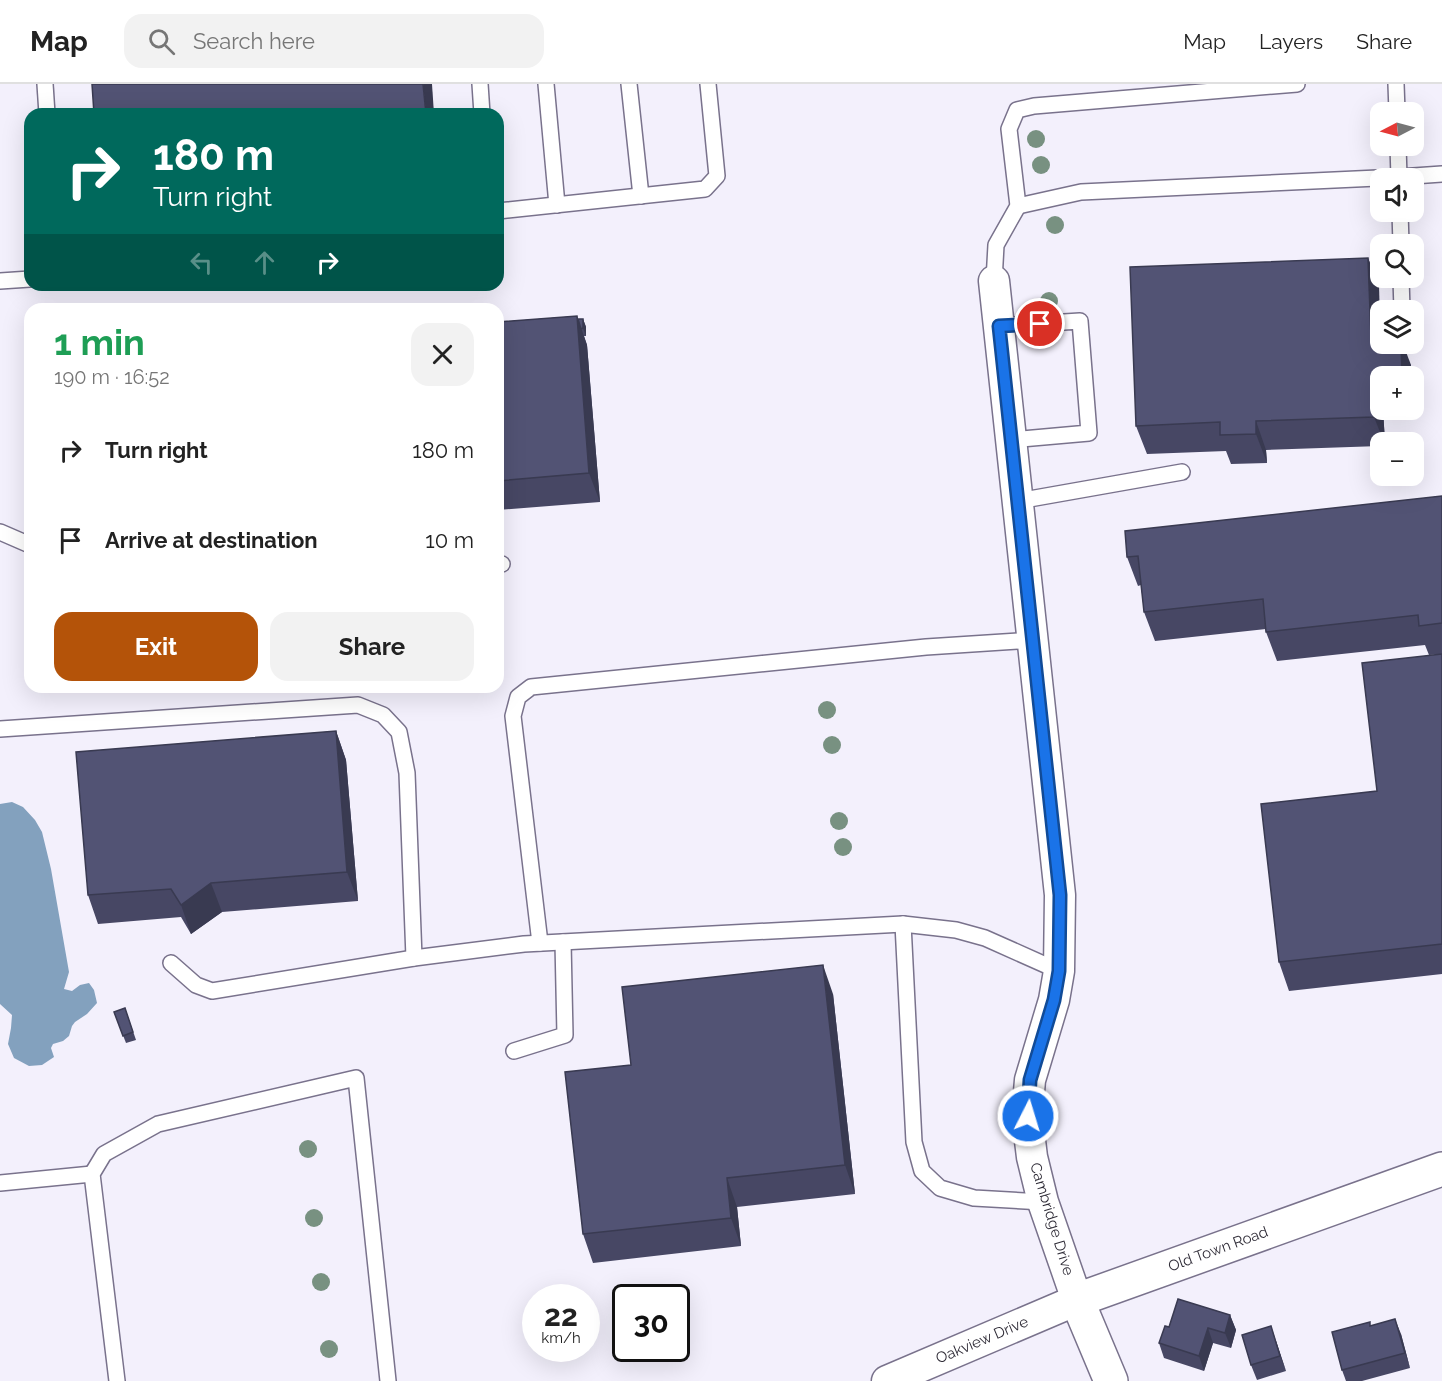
<!DOCTYPE html>
<html lang="en">
<head>
<meta charset="utf-8">
<style>
  :root { --surface:#fff; --page:#f2f2f2; --text:#222; --muted:#767676; --line:#e0e0e0; --accent:#b45309 }
  body { margin:0; font-family:Raleway,sans-serif; background:var(--page); color:var(--text); height:100vh; display:flex; flex-direction:column; font-size:22px; white-space:nowrap }
  * { box-sizing:border-box; margin:0 }
  p { font-size:20px; color:var(--muted) }
  .icon { flex:none; width:33px; height:33px; fill:none; stroke:currentColor; stroke-width:2; stroke-linecap:round; stroke-linejoin:round }
  .map { position:relative; flex:1; overflow:hidden }
  .drawer { position:absolute; left:24px; top:219px; width:480px; height:390px; display:flex; flex-direction:column; background:var(--surface); border-radius:18px; box-shadow:0 6px 24px #0002 }
  .drawer>* { flex:none }
  .top-card { position:absolute; left:24px; top:24px; width:480px; height:183px; border-radius:18px; box-shadow:0 6px 24px #0002; background:#00695c; color:#fff; overflow:hidden }
  .needle { width:39px; rotate:264deg }
  .buttons { position:absolute; left:1370px; top:18px; display:grid; gap:12px }
  .buttons a { display:grid; place-items:center; width:54px; height:54px; border-radius:12px; background:var(--surface); box-shadow:0 6px 24px #0002; font-size:30px }
  .speed { position:absolute; left:522px; top:1200px; display:flex; gap:12px; font-size:30px; font-weight:700; text-align:center }
  .speed>* { display:grid; place-content:center; width:78px; height:78px; border-radius:50%; background:var(--surface); box-shadow:0 6px 24px #0002; line-height:1 }
  .speed small { font-size:15px; font-weight:400 }
  .speed .limit { border:3px solid #111; border-radius:9px; background:#fff; color:#111 }
  .pin { position:absolute; display:grid; place-items:center; width:51px; height:51px; color:#fff; margin:-26px; border:3px solid #fff; border-radius:50%; box-shadow:0 2px 6px #0007 }
  .me { position:absolute; width:66px; margin:-33px; rotate:5deg; stroke-linejoin:round; filter:drop-shadow(0 0 4px #0008) }
  .turn { display:flex; align-items:center; gap:21px; height:126px; padding:0 30px; font-size:27px }
  .turn .icon { width:78px; height:78px; stroke-width:2.5 }
  .turn b { display:block; font-size:42px; line-height:51px }
  .lanes { display:flex; align-items:center; height:57px; padding:0 30px; background:#0003; justify-content:center; gap:30px; direction:ltr }
  .lanes .off { opacity:.35 }
  .round { display:grid; place-items:center; flex:none; width:63px; height:63px; border-radius:18px; background:var(--page) }
  .summary { display:flex; align-items:center; justify-content:space-between; height:102px; padding:0 30px }
  h1 { font-size:36px; font-weight:700; line-height:45px; color:#1e9e55 }
  .cta { display:flex; gap:12px; margin-top:auto; padding:12px 30px }
  .cta a { flex:1; height:69px; border-radius:18px; background:var(--accent); color:#fff; font-size:24px; font-weight:700; line-height:69px; text-align:center }
  .cta a+a { background:var(--page); color:var(--text) }
  ul { padding:0; list-style:none }
  li { display:flex; align-items:center; gap:18px; height:90px; padding:0 30px }
  li div { flex:1 }
  li b { display:block; font-size:22px }
  li em { font-style:normal }
  header { display:flex; align-items:center; gap:36px; box-sizing:border-box; height:84px; padding:0 30px; background:var(--surface); border-bottom:2px solid var(--line) }
  header strong { font-size:28px }
  nav { display:flex; gap:33px; margin-inline-start:auto; font-size:21px }
  .search { width:420px; height:54px; background:var(--page); display:flex; align-items:center; gap:15px; box-sizing:border-box; padding:0 21px; border-radius:18px; color:var(--muted); font-size:22px }
  .map>svg:first-child { display:block }
  .water { fill:#83a1be }
  .lines { fill:none; stroke-linecap:round; stroke-linejoin:round }
  .lane-casing { stroke:#79728c; stroke-width:18 }
  .street-casing { stroke:#79728c; stroke-width:33 }
  .secondary-casing { stroke:#79728c; stroke-width:36 }
  .lane { stroke:#fff; stroke-width:15 }
  .street { stroke:#fff; stroke-width:30 }
  .secondary { stroke:#fff; stroke-width:33 }
  .tree { fill:#789181 }
  .wall { fill:#474764 }
  .shaded-wall { fill:#393a51 }
  .building { fill:#525374; stroke:#393a51; stroke-width:1.5 }
  .route-casing { stroke:#114b97; stroke-width:15 }
  .route { stroke:#1a73e8; stroke-width:10 }
  .labels { text-anchor:middle; dominant-baseline:central; stroke-width:6; stroke-linejoin:round; paint-order:stroke }
  .street-label { font-size:15px; fill:#2f2c37; stroke:#fff }
</style>
</head>
<body>
<header>
<strong>Map</strong>
<div class="search"><svg class="icon" aria-label="search" viewBox="0 0 24 24"><circle cx="10" cy="10" r="6"/><path d="M15 15l6 6"/></svg>Search here</div>
<nav><a>Map</a><a>Layers</a><a>Share</a></nav>
</header>
<div class="map">
<svg width="1442" height="1297" viewBox="0 0 1442 1297">
  <rect width="100%" height="100%" fill="#f3f0fc"/>
  <path class="water" d="M12,718L23,723L35,736L42,748L51,785L69,888L64,905L72,907L80,901L89,899L94,906L97,919L87,930L75,938L72,942L69,952L63,957L53,960L51,964L54,973L42,981L29,982L14,974L8,960L11,944L12,931L0,920V720Z"/>
  <g class="lines">
    <g class="lane-casing">
      <g id="lane">
        <path d="M45,0L47,30"/>
        <path d="M480,0L482,30"/>
        <path d="M546,0L557,121"/>
        <path d="M629,0L641,112"/>
        <path d="M1396,0L1397,28"/>
        <path d="M1399,94V93L1442,90"/>
        <path d="M1018,122L1081,108L1399,93L1398,62"/>
        <path d="M498,127L705,105L717,92L708,0"/>
        <path d="M1400,128L1401,160"/>
        <path d="M1401,194L1402,226"/>
        <path d="M0,197L30,195"/>
        <path d="M994,197L996,161L1018,122L1009,45L1017,26L1034,22L1297,0"/>
        <path d="M999,242L1080,237L1089,349L1011,356"/>
        <path d="M1018,417L1182,388"/>
        <path d="M0,448L30,461"/>
        <path d="M498,480H502"/>
        <path d="M0,645L358,621L383,631L399,648L407,689L414,874"/>
        <path d="M903,840L914,1058L922,1087L940,1104L974,1114L1043,1118"/>
        <path d="M540,859L513,632L518,613L531,603L926,563L1033,556"/>
        <path d="M171,879L196,901L212,907L414,874L524,860L903,840L956,846L985,854L1059,887"/>
        <path d="M514,967L565,951L563,858"/>
        <path d="M0,1099L92,1090"/>
        <path d="M117,1297L92,1090L104,1070L158,1040L356,994L388,1297"/>
      </g>
    </g>
    <g class="street-casing">
      <path id="street" d="M887,1297L1077,1216L1043,1118L1032,1073L1027,1032L1030,996L1054,916L1059,887L1060,811L994,197"/>
    </g>
    <g class="secondary-casing">
      <path id="secondary" d="M1111,1297L1077,1216L1442,1085"/>
    </g>
    <use href="#lane" class="lane"/>
    <use href="#street" class="street"/>
    <use href="#secondary" class="secondary"/>
  </g>
  <g class="tree">
    <circle cx="1036" cy="55" r="9"/>
    <circle cx="1041" cy="81" r="9"/>
    <circle cx="1055" cy="141" r="9"/>
    <circle cx="1049" cy="217" r="9"/>
    <circle cx="827" cy="626" r="9"/>
    <circle cx="832" cy="661" r="9"/>
    <circle cx="839" cy="737" r="9"/>
    <circle cx="843" cy="763" r="9"/>
    <circle cx="308" cy="1065" r="9"/>
    <circle cx="314" cy="1134" r="9"/>
    <circle cx="321" cy="1198" r="9"/>
    <circle cx="329" cy="1265" r="9"/>
  </g>
  <g class="wall">
    <path d="M1368,174L1379,202L1380,260L1411,281L1380,292V326H1383L1385,358H1380V362L1266,366L1267,379L1231,380L1226,367L1147,370L1136,342Z"/>
    <path d="M577,232L578,235H583L586,243V252H584L587,261L600,418L498,426V238Z"/>
    <path d="M1442,412V570L1429,571L1425,561L1277,577L1266,548V545L1155,557L1144,528L1141,501L1138,502L1127,473Z"/>
    <path d="M1442,570V890L1289,907L1279,878L1377,707Z"/>
    <path d="M336,647L346,676L358,817L222,828L191,850L181,833L98,840L88,811Z"/>
    <path d="M833,910L855,1110L737,1123L741,1162L593,1179L583,1150L631,981Z"/>
    <path d="M125,924L136,956L126,959L114,928Z"/>
    <path d="M1230,1231L1236,1246L1231,1264L1213,1259L1204,1287L1164,1274L1159,1259L1169,1243Z"/>
    <path d="M1371,1242L1401,1250L1410,1284L1362,1297H1346L1342,1286Z"/>
    <path d="M1276,1257L1286,1287L1257,1296L1251,1281Z"/>
  </g>
  <g class="shaded-wall">
    <path d="M423,0H432L434,30H426Z"/>
    <path d="M1368,174L1379,202L1380,260L1371,253Z"/>
    <path d="M577,232L587,261L600,418L589,389Z"/>
    <path d="M583,235L586,243V252L583,244Z"/>
    <path d="M1401,260H1403L1411,281V292H1402Z"/>
    <path d="M1373,293L1380,313V326H1383L1385,358H1384L1374,333Z"/>
    <path d="M1256,337L1266,366L1267,379L1256,350Z"/>
    <path d="M336,647L346,676L358,817L347,788Z"/>
    <path d="M211,799L222,828L191,850L181,821Z"/>
    <path d="M823,881L833,910L855,1110L845,1081Z"/>
    <path d="M727,1094L737,1123L741,1162L731,1134Z"/>
    <path d="M1230,1231L1236,1246L1231,1264L1225,1249Z"/>
    <path d="M1395,1235L1401,1250L1410,1284L1405,1269Z"/>
    <path d="M1271,1242L1286,1287L1280,1272Z"/>
    <path d="M1208,1244L1213,1259L1204,1287L1199,1272Z"/>
  </g>
  <g class="building">
    <path d="M92,0H423L426,30H94Z"/>
    <path d="M1368,174L1371,253H1380V260H1401L1402,292L1373,293L1374,333L1256,337V350L1220,351V338L1136,342L1130,183Z"/>
    <path d="M577,232L589,389L498,397V238Z"/>
    <path d="M578,235H583V244L581,245Z"/>
    <path d="M1442,412V539L1419,542L1418,531L1266,548L1263,515L1144,528L1138,472L1127,473L1125,447Z"/>
    <path d="M1442,570V860L1279,878L1261,720L1377,707L1362,579Z"/>
    <path d="M336,647L347,788L211,799L181,821L171,805L88,811L76,668Z"/>
    <path d="M823,881L845,1081L727,1094L731,1134L583,1150L565,988L631,981L622,903Z"/>
    <path d="M125,924L133,948L123,952L114,928Z"/>
    <path d="M1178,1215L1230,1231L1225,1249L1208,1244L1199,1272L1159,1259L1165,1242L1169,1243Z"/>
    <path d="M1395,1235L1405,1269L1342,1286L1332,1248L1370,1238V1242Z"/>
    <path d="M1271,1242L1280,1272L1251,1281L1242,1251Z"/>
  </g>
  <g class="lines">
    <g class="route-casing">
      <path id="route" d="M1028,1032L1030,996L1054,916L1059,887L1060,811L999,242L1040,240"/>
    </g>
    <use href="#route" class="route"/>
  </g>
  <g class="labels">
    <g class="street-label">
      <text transform="translate(1052 1135) rotate(73)">Cambridge Drive</text>
      <text transform="translate(1218 1165) rotate(-20)">Old Town Road</text>
      <text transform="translate(982 1256) rotate(-23)">Oakview Drive</text>
    </g>
  </g>
</svg>
<div class="buttons">
<a><svg class="needle" viewBox="-14 -14 28 28"><path d="M0-13l5 13h-10z" fill="#e53935"/><path d="M0 13l5-13h-10z" fill="#767676"/></svg></a>
<a><svg class="icon" aria-label="sound" viewBox="0 0 24 24"><path d="M4 9h4l5-4v14l-5-4H4zM17 9q2 3 0 6"/></svg></a>
<a><svg class="icon" aria-label="search" viewBox="0 0 24 24"><circle cx="10" cy="10" r="6"/><path d="M15 15l6 6"/></svg></a>
<a><svg class="icon" aria-label="layers" viewBox="0 0 24 24"><path d="M12 4l9 5-9 5-9-5zM3 14l9 5 9-5"/></svg></a>
<a>+</a>
<a>−</a>
</div>
<div class="speed"><div>22<small>km/h</small></div><div class="limit">30</div></div>
<div class="pin" style="left:1040px;top:240px;background:#d93025"><svg class="icon" aria-label="arrive" viewBox="0 0 24 24"><path d="M6 21V4h12l-3 4 3 4H6"/></svg></div>
<svg class="me" style="left:1028px;top:1032px" viewBox="-20 -20 40 40"><circle r="17" fill="#1a73e8" stroke="#fff" stroke-width="3"/><path d="M0-11L8 9 0 5-8 9z" fill="#fff"/></svg>
<div class="top-card">
<div class="turn"><svg class="icon" aria-label="right" viewBox="0 0 24 24"><path d="M7 20v-9h11M14 6l5 5-5 5"/></svg><div><b>180 m</b>Turn right</div></div>
<div class="lanes"><svg class="icon off" aria-label="left" viewBox="0 0 24 24"><path d="M17 20v-9H6M10 6l-5 5 5 5"/></svg><svg class="icon off" aria-label="ahead" viewBox="0 0 24 24"><path d="M12 20V5M6 11l6-6 6 6"/></svg><svg class="icon" aria-label="right" viewBox="0 0 24 24"><path d="M7 20v-9h11M14 6l5 5-5 5"/></svg></div>
</div>
<section class="drawer">
<div class="summary"><div><h1>1 min</h1><p>190 m · 16:52</p></div><a class="round"><svg class="icon" aria-label="close" viewBox="0 0 24 24"><path d="M6 6l12 12M18 6L6 18"/></svg></a></div>
<ul>
<li><svg class="icon" aria-label="right" viewBox="0 0 24 24"><path d="M7 20v-9h11M14 6l5 5-5 5"/></svg><div><b>Turn right</b></div><em>180 m</em></li>
<li><svg class="icon" aria-label="arrive" viewBox="0 0 24 24"><path d="M6 21V4h12l-3 4 3 4H6"/></svg><div><b>Arrive at destination</b></div><em>10 m</em></li>
</ul>
<div class="cta"><a>Exit</a><a>Share</a></div>
</section>
</div>
</body>
</html>
